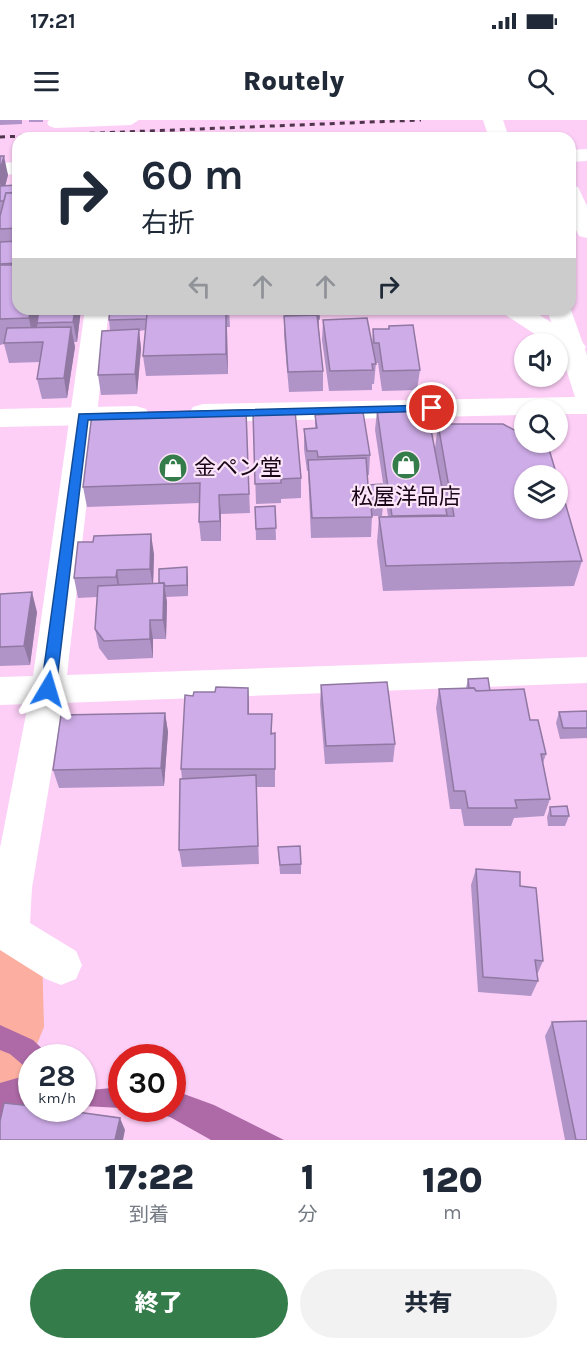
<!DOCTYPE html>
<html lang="ja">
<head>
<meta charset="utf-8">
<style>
  :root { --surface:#fff; --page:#f2f2f3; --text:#1f2937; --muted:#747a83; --accent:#347c49 }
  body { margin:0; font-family:Karla,"Noto Sans JP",sans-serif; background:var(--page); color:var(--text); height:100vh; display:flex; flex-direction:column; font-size:22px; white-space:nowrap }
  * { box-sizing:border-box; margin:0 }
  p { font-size:20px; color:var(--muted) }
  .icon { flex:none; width:33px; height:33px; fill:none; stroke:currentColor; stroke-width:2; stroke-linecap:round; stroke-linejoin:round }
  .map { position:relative; height:1020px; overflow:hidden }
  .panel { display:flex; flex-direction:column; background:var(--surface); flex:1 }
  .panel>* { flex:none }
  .hud { position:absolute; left:12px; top:12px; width:564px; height:183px; border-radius:18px; box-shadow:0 2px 4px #0004; background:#fff; color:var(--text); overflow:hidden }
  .fabs { position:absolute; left:514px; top:213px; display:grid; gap:12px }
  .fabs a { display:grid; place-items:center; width:54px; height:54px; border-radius:50%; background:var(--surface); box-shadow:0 2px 4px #0004; font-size:30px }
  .speed { position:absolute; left:18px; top:924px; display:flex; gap:12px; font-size:30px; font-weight:700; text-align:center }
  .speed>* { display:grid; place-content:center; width:78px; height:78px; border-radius:50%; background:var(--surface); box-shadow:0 2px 4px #0004; line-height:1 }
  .speed small { font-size:15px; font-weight:400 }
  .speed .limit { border:9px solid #d22; background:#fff; color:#111 }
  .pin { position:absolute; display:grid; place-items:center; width:51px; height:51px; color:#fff; margin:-26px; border:3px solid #fff; border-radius:50%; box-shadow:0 2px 6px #0007 }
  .me { position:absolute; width:66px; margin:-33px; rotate:7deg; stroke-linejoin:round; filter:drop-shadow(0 0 4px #0008) }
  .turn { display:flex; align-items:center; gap:21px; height:126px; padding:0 30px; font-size:27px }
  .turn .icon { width:78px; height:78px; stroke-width:2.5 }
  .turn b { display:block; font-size:42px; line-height:51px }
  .lanes { display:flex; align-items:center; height:57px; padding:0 30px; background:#0003; justify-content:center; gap:30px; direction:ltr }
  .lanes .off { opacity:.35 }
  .eta { display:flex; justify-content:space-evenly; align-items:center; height:102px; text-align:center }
  .eta b { font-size:36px; font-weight:800; line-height:42px }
  .button { display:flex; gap:12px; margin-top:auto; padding:12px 30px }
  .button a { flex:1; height:69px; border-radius:36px; background:var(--accent); color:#fff; font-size:24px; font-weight:800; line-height:69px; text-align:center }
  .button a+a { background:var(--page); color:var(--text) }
  .status { display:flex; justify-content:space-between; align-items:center; height:42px; padding:0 30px; background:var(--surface); direction:ltr }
  .status svg { height:16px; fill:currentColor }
  header { display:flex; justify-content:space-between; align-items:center; height:78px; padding:0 30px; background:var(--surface); font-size:27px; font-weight:800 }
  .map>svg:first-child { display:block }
  .green { fill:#fcafa0 }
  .water { fill:#ad6aa6 }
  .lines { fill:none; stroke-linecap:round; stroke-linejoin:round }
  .service { fill:#fff; fill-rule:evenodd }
  .minor { fill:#fff; fill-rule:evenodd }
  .tertiary { fill:#fff; fill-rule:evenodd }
  .rail { stroke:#4f354c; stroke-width:3; stroke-dasharray:5 5; stroke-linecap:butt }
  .wall { fill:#b194c7 }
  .shaded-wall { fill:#9078a2 }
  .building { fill:#ceace7; stroke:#9078a2; stroke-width:1.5 }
  .route { fill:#1a73e8; stroke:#114b97; stroke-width:1.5 }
  .labels { text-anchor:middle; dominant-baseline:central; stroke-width:4.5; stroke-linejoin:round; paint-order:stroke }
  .poi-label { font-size:22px; fill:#180516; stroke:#fce5f9; text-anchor:start }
</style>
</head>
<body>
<div class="status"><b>17:21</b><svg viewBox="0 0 49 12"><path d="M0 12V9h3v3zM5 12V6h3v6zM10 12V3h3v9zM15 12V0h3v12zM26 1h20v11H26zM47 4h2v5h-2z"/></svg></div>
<header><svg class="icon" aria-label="menu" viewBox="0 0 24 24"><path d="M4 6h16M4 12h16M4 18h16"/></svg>Routely<svg class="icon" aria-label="search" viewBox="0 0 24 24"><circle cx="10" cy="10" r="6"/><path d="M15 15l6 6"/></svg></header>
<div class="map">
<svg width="587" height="1020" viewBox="0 0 587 1020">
  <rect width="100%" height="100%" fill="#fdcff7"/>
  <path class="green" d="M0,829L42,831L44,907L5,1002L0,1005Z"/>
  <g class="water">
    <path d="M0,905L33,920L51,937L32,938L31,952L10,934L0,930Z"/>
    <path d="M31,954L32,988L0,998V963Z"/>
    <path d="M83,966L91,970L121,967V988L83,986Z"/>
    <path d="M173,970L214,985L284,1020H211L170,997L144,990L129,989L172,988Z"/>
  </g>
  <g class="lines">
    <path class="service" d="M49,0H139L131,5L55,8L49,6L47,3Z"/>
    <g class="minor">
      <path d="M587,29V41L570,42V30Z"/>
      <path d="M18,42V54L0,55V43Z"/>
      <path d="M570,65L578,67L587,86V118L579,116L570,98Z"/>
      <path d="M85,189H109L67,555L587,537V563L63,583L32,768L30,803L76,831L82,845L76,859L61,865L46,859L0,830V728L28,584L0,585V557L33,556Z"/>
      <path d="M501,189H530L582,222L586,227L582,232C572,235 566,234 558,229V224H550L504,194Z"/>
    </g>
    <g class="tertiary">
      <path d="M483,0H503L509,18H489Z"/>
      <path d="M570,187L587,235V294H558V290H525V295L203,302L193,299L189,293L193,287L203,284L575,277L547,189H570Z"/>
      <path d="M136,286L146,289L150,295L146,301L136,304L0,307V289Z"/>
    </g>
    <path class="rail" d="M0,17L421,0"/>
  </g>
  <g class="wall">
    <path d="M0,0H22V4L0,5Z"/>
    <rect x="29" y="0" width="14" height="2"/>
    <path d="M0,36L8,55L5,66L14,65L13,61L18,45V189H81L77,222H74L75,227L67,278L42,279L37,259L40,242L9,243L4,224L0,225Z"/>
    <path d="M110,189H160V194L163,193V189H229L230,207H227L228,254L146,256L143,236L146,210L139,211L141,229L137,274L101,275L98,255L110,210L109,200Z"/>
    <path d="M285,189H304L305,195L319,199V210L323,251V271L289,272L284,215Z"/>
    <path d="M323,200L372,224L373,209H388L389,206L420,250L417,270L382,271L378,243H376L374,264H372V270L329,271L322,220Z"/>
    <path d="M246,290L250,393L221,394V421H201L199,402L200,383L87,387L83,367Z"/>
    <path d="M377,290L435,328L438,304L582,441L574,466L383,471L377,422L379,397L388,396L375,310Z"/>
    <path d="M253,291L301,358V378L281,379V383L256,384Z"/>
    <path d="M315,295L370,335L369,355H367L368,365L384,376L382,396H372L371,417L311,418L308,351H307L304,329V309L315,308Z"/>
    <path d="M275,386L276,420H256L255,387Z"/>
    <path d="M154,434L153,463H159L187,447L188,476L166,477L167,482L166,519H153V538L108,540L99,528L95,509L97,477L78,478L74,458Z"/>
    <path d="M0,474L37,492L30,545L0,546Z"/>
    <path d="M468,559L490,571L530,600L546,634L543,643L550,679L544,696L514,698L511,706H464L461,689H450L436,588L439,569L466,568Z"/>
    <path d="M321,565L395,624L393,642L325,644L320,584Z"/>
    <path d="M248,568L249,594L273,613L275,632V667H256L259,744L182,747L179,730L182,659L181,649L193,576L215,572Z"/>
    <path d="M587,591V618L560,619L556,603L559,592Z"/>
    <path d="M165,593L168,612L164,666L59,668L53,650Z"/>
    <path d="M550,687L569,696L565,706H548L547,697Z"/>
    <path d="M278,727L301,744V754H280Z"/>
    <path d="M476,749L520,766L543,841L537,855L538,861L531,876L478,872L471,765Z"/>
    <path d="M552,902L587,1020H565L545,916Z"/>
  </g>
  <g class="shaded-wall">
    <path d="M4,36L8,55L3,75L0,63V51Z"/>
    <path d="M31,189H40L34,224L29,198Z"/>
    <path d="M75,189H81L77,222L73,202Z"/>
    <path d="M226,191L227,211L228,254L226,234Z"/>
    <path d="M71,207L75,227L67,278L64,258Z"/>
    <path d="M139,209L141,229L137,274L135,254Z"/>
    <path d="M219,375L221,394V421L220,401Z"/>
    <path d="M151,414L154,434L153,468L150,449Z"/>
    <path d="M187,447L188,458V476L187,465Z"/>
    <path d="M117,450L120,470V476L116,457Z"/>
    <path d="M164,463L167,482L166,519L163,500Z"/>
    <path d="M32,472L37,492L30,545L24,526Z"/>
    <path d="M150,500L153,519V538L150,519Z"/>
    <path d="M248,568L249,587V613L248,594Z"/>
    <path d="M165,593L168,612L164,666L161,648Z"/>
    <path d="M120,998L125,1010L123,1020H115Z"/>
  </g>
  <g class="building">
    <path d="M0,36H4L0,51Z"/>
    <path d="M18,45V61H13Z"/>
    <path d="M18,65V73H6L4,81H0V66Z"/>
    <path d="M6,73H18V108L0,109V96Z"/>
    <path d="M18,121V143L0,144V122Z"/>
    <path d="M0,145H18V189H31L29,198L0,199Z"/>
    <path d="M39,189H75L73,202L37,203Z"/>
    <path d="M110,189H159L158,194H147V199L109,200Z"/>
    <path d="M286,189H304L305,195H286Z"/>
    <path d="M226,191V234L143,236L147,194Z"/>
    <path d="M307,194H319V199H318L317,195H307Z"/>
    <path d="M317,195L323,251L288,252L284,196Z"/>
    <path d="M367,198L376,244H372L373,250L330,251L323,200Z"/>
    <path d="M413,205L420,250L383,251L379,223H374L373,209H389V206Z"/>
    <path d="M71,207L64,258L37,259L43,222L4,223L7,208Z"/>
    <path d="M139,209L135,254L98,255L102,211Z"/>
    <path d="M427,288L447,395L392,396L377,290Z"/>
    <path d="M246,290L249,374L219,375L220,401L199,402L200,363L83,367L92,294Z"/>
    <path d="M295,290L301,358L281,359V363L255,364L253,291Z"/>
    <path d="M363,292L370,335L318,337L317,331H307L304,309L317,308L315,295Z"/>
    <path d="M438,304H503L525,316V322H538L549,329L557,356H525V388H558V358L582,441L386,446L379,397L454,396Z"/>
    <path d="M366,338L368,365L382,364L384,376H370L372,397L312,398L308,340Z"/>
    <path d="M275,386L276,408L256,409L255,387Z"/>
    <path d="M151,414L150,449L117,450L116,457L74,458L78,422H93L94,416Z"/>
    <path d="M187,447V465L165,466L164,463H159V449Z"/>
    <path d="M164,463L163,500H150V519L104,521L95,509L98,466Z"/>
    <path d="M32,472L24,526L0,527V474Z"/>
    <path d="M488,558L490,571H476L474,568H469L468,559Z"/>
    <path d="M387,562L395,624L326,626L321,565Z"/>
    <path d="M216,567L248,568V594H272L271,614L275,613V649H181L185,575L193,576L194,572H215Z"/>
    <path d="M474,568L476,571L524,569L530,600H538L546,634H541L550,679L515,680L517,688H468L465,671H454L439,569Z"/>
    <path d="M587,591V608H563L559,592Z"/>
    <path d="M165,593L161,648L53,650L61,595Z"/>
    <path d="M256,655L258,726L179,730L180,659Z"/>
    <path d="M567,686L569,696H551L550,687Z"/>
    <path d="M300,726L301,744L280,745L278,727Z"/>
    <path d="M476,749L520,752V766L536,768L543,841L535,840L538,861L483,857Z"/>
    <path d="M587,901V1020H576L552,902Z"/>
    <path d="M4,983L32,986V988H48L120,998L115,1020H0V1001Z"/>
  </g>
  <path class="route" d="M432,285L436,286V291L88,300L56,569L53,573H43L41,569L79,294Z"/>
  <defs>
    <g id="shop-disc" transform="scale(1.5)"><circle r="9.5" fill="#347c49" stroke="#fce5f9"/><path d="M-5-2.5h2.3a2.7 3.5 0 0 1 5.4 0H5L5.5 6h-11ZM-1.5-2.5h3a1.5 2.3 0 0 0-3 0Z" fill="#fff"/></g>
  </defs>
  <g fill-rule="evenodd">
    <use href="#shop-disc" x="406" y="345"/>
    <use href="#shop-disc" x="173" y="348"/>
  </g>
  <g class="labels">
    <g class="poi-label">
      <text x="194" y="348">金ペン堂</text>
      <text x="406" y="377" text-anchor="middle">松屋洋品店</text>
    </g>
  </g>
</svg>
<div class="fabs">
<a><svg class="icon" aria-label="sound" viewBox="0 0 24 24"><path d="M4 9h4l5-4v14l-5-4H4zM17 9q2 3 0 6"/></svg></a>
<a><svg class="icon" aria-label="search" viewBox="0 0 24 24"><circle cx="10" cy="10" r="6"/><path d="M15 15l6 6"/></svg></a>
<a><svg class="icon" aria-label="layers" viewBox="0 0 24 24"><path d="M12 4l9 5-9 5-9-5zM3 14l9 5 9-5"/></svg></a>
</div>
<div class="speed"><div>28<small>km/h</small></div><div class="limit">30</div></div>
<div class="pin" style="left:432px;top:288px;background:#d93025"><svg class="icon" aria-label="arrive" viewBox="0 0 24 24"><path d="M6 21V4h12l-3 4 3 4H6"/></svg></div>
<svg class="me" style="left:48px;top:569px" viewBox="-20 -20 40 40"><path d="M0-17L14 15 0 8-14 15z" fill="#1a73e8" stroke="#fff" stroke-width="4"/></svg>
<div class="hud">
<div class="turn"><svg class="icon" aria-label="right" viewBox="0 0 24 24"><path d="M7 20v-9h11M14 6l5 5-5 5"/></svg><div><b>60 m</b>右折</div></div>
<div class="lanes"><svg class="icon off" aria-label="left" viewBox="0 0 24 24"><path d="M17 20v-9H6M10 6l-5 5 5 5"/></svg><svg class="icon off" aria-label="ahead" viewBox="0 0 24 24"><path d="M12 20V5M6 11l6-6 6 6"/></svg><svg class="icon off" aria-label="ahead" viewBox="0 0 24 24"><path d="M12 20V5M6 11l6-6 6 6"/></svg><svg class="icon" aria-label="right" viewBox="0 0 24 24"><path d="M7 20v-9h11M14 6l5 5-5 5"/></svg></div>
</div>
</div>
<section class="panel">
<div class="eta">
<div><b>17:22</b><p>到着</p></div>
<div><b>1</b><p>分</p></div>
<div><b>120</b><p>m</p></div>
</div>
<div class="button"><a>終了</a><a>共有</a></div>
</section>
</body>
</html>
